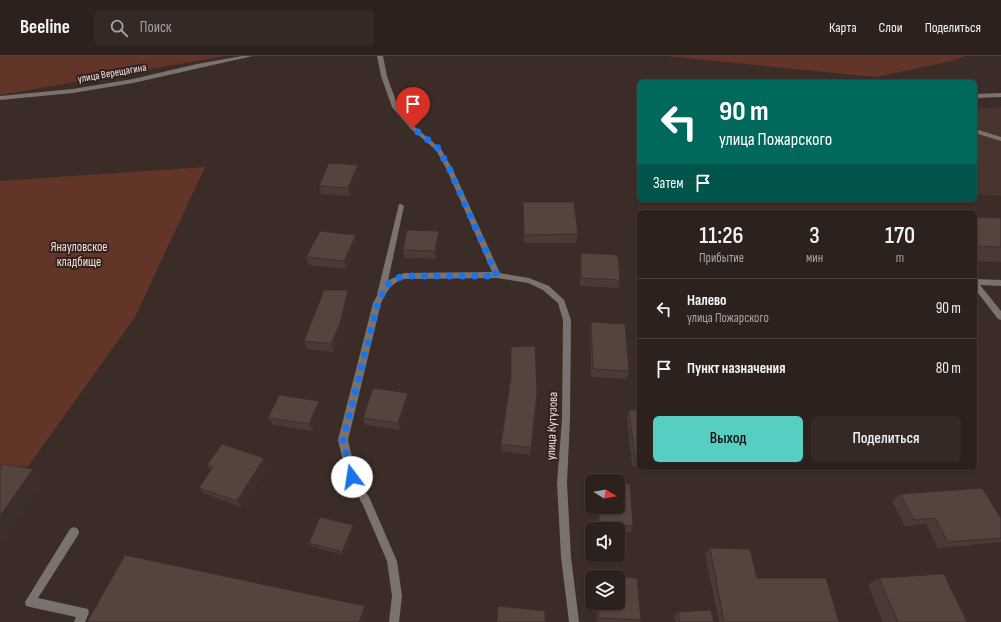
<!DOCTYPE html>
<html lang="ru">
<head>
<meta charset="utf-8">
<style>
  :root { --surface:#2d211d; --page:#352926; --text:#f1f3f6; --muted:#a7a3a4; --line:#483e3b; --accent:#57cec2 }
  body { margin:0; font-family:"Sofia Sans Condensed",sans-serif; background:var(--page); color:var(--text); height:100vh; display:flex; flex-direction:column; font-size:15px; white-space:nowrap }
  * { box-sizing:border-box; margin:0 }
  p { font-size:13px; color:var(--muted) }
  .icon { flex:none; width:22px; height:22px; fill:none; stroke:currentColor; stroke-width:2; stroke-linecap:round; stroke-linejoin:round }
  .map { position:relative; flex:1; overflow:hidden }
  .drawer { position:absolute; left:637px; top:154px; width:340px; height:260px; display:flex; flex-direction:column; background:var(--surface); border-radius:6px; box-shadow:0 1px 3px #0004,0 0 0 1px var(--line) }
  .drawer>* { flex:none }
  .guide { position:absolute; left:637px; top:24px; width:340px; height:122px; border-radius:6px; box-shadow:0 1px 3px #0004,0 0 0 1px var(--line); background:#00695c; color:#fff; overflow:hidden }
  .needle { width:26px; rotate:101deg }
  .tools { position:absolute; left:585px; top:418px; display:grid; gap:8px }
  .tools a { display:grid; place-items:center; width:40px; height:40px; border-radius:6px; background:var(--surface); box-shadow:0 1px 3px #0004,0 0 0 1px var(--line); font-size:20px }
  .pin { position:absolute; display:grid; place-items:center; width:34px; height:34px; color:#fff; margin:-41px -17px; border-radius:50% 50% 50% 0; rotate:-45deg; box-shadow:0 0 4px #0007 }
  .pin .icon { rotate:45deg }
  .me { position:absolute; width:44px; margin:-22px; rotate:346deg; stroke-linejoin:round; filter:drop-shadow(0 0 3px #0008) }
  .turn { display:flex; align-items:center; gap:14px; height:84px; padding:0 16px; font-size:18px }
  .turn .icon { width:52px; height:52px; stroke-width:2.5 }
  .turn b { display:block; font-size:28px; line-height:34px }
  .then { display:flex; align-items:center; height:38px; padding:0 16px; background:#0003; gap:8px; font-size:15px }
  .eta { display:flex; justify-content:space-evenly; align-items:center; height:68px; text-align:center }
  .eta b { font-size:24px; font-weight:600; line-height:28px }
  .action { display:flex; gap:8px; margin-top:auto; padding:8px 16px }
  .action a { flex:1; height:46px; border-radius:6px; background:var(--accent); color:#111; font-size:16px; font-weight:600; line-height:46px; text-align:center }
  .action a+a { background:var(--page); color:var(--text) }
  ul { padding:0; list-style:none }
  li { display:flex; align-items:center; gap:12px; height:60px; padding:0 16px; border-top:1px solid var(--line) }
  li div { flex:1 }
  li b { display:block; font-size:15px }
  li em { font-style:normal }
  header { display:flex; align-items:center; gap:24px; box-sizing:border-box; height:56px; padding:0 20px; background:var(--surface); border-bottom:1px solid var(--line) }
  header strong { font-size:19px }
  nav { display:flex; gap:22px; margin-inline-start:auto; font-size:14px }
  .search { width:280px; height:36px; background:var(--page); display:flex; align-items:center; gap:10px; box-sizing:border-box; padding:0 14px; border-radius:6px; color:var(--muted); font-size:15px }
  .map>svg:first-child { display:block }
  .built { fill:#4a342e }
  .green { fill:#623528 }
  .lines { fill:none; stroke-linecap:round; stroke-linejoin:round }
  .lane { fill:#7a726f; fill-rule:evenodd }
  .street { fill:#7a726f; fill-rule:evenodd }
  .wall { fill:#493a35 }
  .shaded-wall { fill:#3c2f2b }
  .building { fill:#55433e; stroke:#3c2f2b }
  .route { stroke:#1a73e8; stroke-width:7; stroke-dasharray:0 12.6 }
  .labels { text-anchor:middle; dominant-baseline:central; stroke-width:4; stroke-linejoin:round; paint-order:stroke }
  .far-street-label { font-size:11px; fill:#ece1de; stroke:#32221e }
  .park-label { font-size:13px; fill:#f6ded7; stroke:#32221e }
  .street-label { font-size:13px; fill:#ece1de; stroke:#32221e }
</style>
</head>
<body>
<header>
<strong>Beeline</strong>
<div class="search"><svg class="icon" aria-label="search" viewBox="0 0 24 24"><circle cx="10" cy="10" r="6"/><path d="M15 15l6 6"/></svg>Поиск</div>
<nav><a>Карта</a><a>Слои</a><a>Поделиться</a></nav>
</header>
<div class="map">
<svg width="1001" height="566" viewBox="0 0 1001 566">
  <rect width="100%" height="100%" fill="#3c2c27"/>
  <path class="built" d="M1001,51V140L975,138V53Z"/>
  <g class="green">
    <path d="M0,0H225L0,39Z"/>
    <path d="M665,0H965L952,5L876,21Z"/>
    <path d="M205,111L135,261L29,409L0,425V125Z"/>
  </g>
  <g class="lines">
    <g class="lane">
      <path d="M1001,37V41L975,42V38Z"/>
      <path d="M975,73L1001,81V85L975,77Z"/>
      <path d="M399,148H401L404,150L385,239L381,242L377,239Z"/>
      <path d="M975,223L1001,224V230L980,229L1001,255V264L998,263L975,233Z"/>
      <path d="M74,471L78,473L79,476L78,479L38,542L88,553L89,557L85,566H74L76,561L30,551L26,550L25,546L70,473Z"/>
    </g>
    <g class="street">
      <path d="M242,0H253L133,27L73,37L0,44V40L73,33L133,23L197,8Z"/>
      <path d="M377,0H383L387,20L398,51L415,71L441,93L453,114L500,217L529,222L549,230L564,244L571,264L570,364L567,427L571,501L579,566H569L561,501L557,427L562,364L563,264L558,247L543,234L528,227L497,222L404,223C391,227 387,235 381,247L348,384L356,420L370,443L397,505L402,540L399,566H389L392,540L387,505L363,449L347,421L338,384L373,247L382,231L387,225L404,217L492,216L447,114L436,94L411,73L392,51L381,20Z"/>
    </g>
  </g>
  <g class="wall">
    <path d="M360,118L350,140L321,138L319,130Z"/>
    <path d="M523,146L578,178L576,187H524Z"/>
    <path d="M975,161L1001,162V206L975,205Z"/>
    <path d="M356,179L358,188L347,213L309,209L306,201Z"/>
    <path d="M440,183L436,203L404,202L403,194Z"/>
    <path d="M581,197L620,224L618,232L580,230V205Z"/>
    <path d="M348,234L351,242L342,275L334,296L307,293L304,285Z"/>
    <path d="M591,266L629,315L627,323L591,321L590,274Z"/>
    <path d="M511,291L537,344L530,399L501,395V388L511,322Z"/>
    <path d="M409,344L400,374L365,369L363,362Z"/>
    <path d="M322,353L313,375L273,369L268,362Z"/>
    <path d="M629,354H639V410H632L627,361Z"/>
    <path d="M264,402L269,409L242,451L205,438L199,432L211,414L207,409Z"/>
    <path d="M900,438L1001,462V486L938,492L926,468L905,470L892,445Z"/>
    <path d="M597,451H618L633,470L631,476H618V473H598Z"/>
    <path d="M353,469L354,472L343,499L311,490L309,487Z"/>
    <path d="M710,492L757,522L839,566H719L705,498Z"/>
    <path d="M597,519L637,522L641,564L639,566H597L596,547H618V521H597Z"/>
    <path d="M879,522L967,566H883L868,529Z"/>
    <path d="M678,556L714,566H676L674,560Z"/>
  </g>
  <g class="shaded-wall">
    <path d="M358,109L360,118L350,140L348,132Z"/>
    <path d="M439,175L440,183L436,203L435,195Z"/>
    <path d="M356,179L358,188L347,213L344,205Z"/>
    <path d="M348,234L351,242L342,275L334,296L331,288Z"/>
    <path d="M408,337L409,344L400,374L398,367Z"/>
    <path d="M319,345L322,353L313,375L309,368Z"/>
    <path d="M264,402L269,409L242,451L237,445Z"/>
    <path d="M33,413L46,422L0,489V460Z"/>
    <path d="M353,469L354,472L343,499L342,496Z"/>
    <path d="M365,550L369,556L365,566H359Z"/>
  </g>
  <g class="building">
    <path d="M329,107L358,109L348,132L319,130Z"/>
    <path d="M523,146H574L578,178L524,179Z"/>
    <path d="M821,154L860,156H821Z"/>
    <path d="M975,161L1001,162V191L975,190Z"/>
    <path d="M407,174L439,175L435,195L403,194Z"/>
    <path d="M320,175L356,179L344,205L306,201Z"/>
    <path d="M581,197L618,199L620,224L581,222Z"/>
    <path d="M324,234H348L340,268L331,288L304,285Z"/>
    <path d="M591,266L625,268L629,315L593,313Z"/>
    <path d="M535,290L537,337L531,392L501,388L511,320V291Z"/>
    <path d="M373,332L408,337L398,367L363,362Z"/>
    <path d="M279,339L319,345L309,368L268,362Z"/>
    <path d="M629,354H639V404L635,403Z"/>
    <path d="M222,388L264,402L237,445L199,432L213,411L207,409Z"/>
    <path d="M3,408L33,413L0,460V413Z"/>
    <path d="M618,427L630,428L633,470L600,469L599,451H618Z"/>
    <path d="M982,432L1001,462V482L948,486L935,462L914,464L900,438Z"/>
    <path d="M320,461L353,469L342,496L309,487Z"/>
    <path d="M710,492L750,493L757,522H826L839,566H724Z"/>
    <path d="M125,499L365,550L359,566H87Z"/>
    <path d="M944,518L967,566H898L879,522Z"/>
    <path d="M597,519L637,522L641,564L599,562L598,547H618V521H597Z"/>
    <path d="M498,550L545,555V566H497Z"/>
    <path d="M711,554L714,566H680L678,556Z"/>
  </g>
  <g class="lines">
    <path class="route" d="M352,421L343,384L378,247C386,230 385,226 404,220H497L450,114L438,92L413,72"/>
  </g>
  <g class="labels">
    <g class="far-street-label">
      <text transform="translate(112 17) rotate(-10)">улица Верещагина</text>
    </g>
    <g class="park-label">
      <text x="79" y="191">Янауловское<tspan x="79" dy="15">кладбище</tspan></text>
    </g>
    <g class="street-label">
      <text transform="translate(552 370) rotate(-88)">улица Кутузова</text>
    </g>
  </g>
</svg>
<div class="tools">
<a><svg class="needle" viewBox="-14 -14 28 28"><path d="M0-13l5 13h-10z" fill="#e53935"/><path d="M0 13l5-13h-10z" fill="#a7a3a4"/></svg></a>
<a><svg class="icon" aria-label="sound" viewBox="0 0 24 24"><path d="M4 9h4l5-4v14l-5-4H4zM17 9q2 3 0 6"/></svg></a>
<a><svg class="icon" aria-label="layers" viewBox="0 0 24 24"><path d="M12 4l9 5-9 5-9-5zM3 14l9 5 9-5"/></svg></a>
</div>
<div class="pin" style="left:413px;top:72px;background:#d93025"><svg class="icon" aria-label="arrive" viewBox="0 0 24 24"><path d="M6 21V4h12l-3 4 3 4H6"/></svg></div>
<svg class="me" style="left:352px;top:421px" viewBox="-20 -20 40 40"><circle r="19" fill="#fff"/><path d="M0-13L10 11 0 6-10 11z" fill="#1a73e8"/></svg>
<div class="guide">
<div class="turn"><svg class="icon" aria-label="left" viewBox="0 0 24 24"><path d="M17 20v-9H6M10 6l-5 5 5 5"/></svg><div><b>90 m</b>улица Пожарского</div></div>
<div class="then">Затем<svg class="icon" aria-label="arrive" viewBox="0 0 24 24"><path d="M6 21V4h12l-3 4 3 4H6"/></svg></div>
</div>
<section class="drawer">
<div class="eta">
<div><b>11:26</b><p>Прибытие</p></div>
<div><b>3</b><p>мин</p></div>
<div><b>170</b><p>m</p></div>
</div>
<ul>
<li><svg class="icon" aria-label="left" viewBox="0 0 24 24"><path d="M17 20v-9H6M10 6l-5 5 5 5"/></svg><div><b>Налево</b><p>улица Пожарского</p></div><em>90 m</em></li>
<li><svg class="icon" aria-label="arrive" viewBox="0 0 24 24"><path d="M6 21V4h12l-3 4 3 4H6"/></svg><div><b>Пункт назначения</b></div><em>80 m</em></li>
</ul>
<div class="action"><a>Выход</a><a>Поделиться</a></div>
</section>
</div>
</body>
</html>
